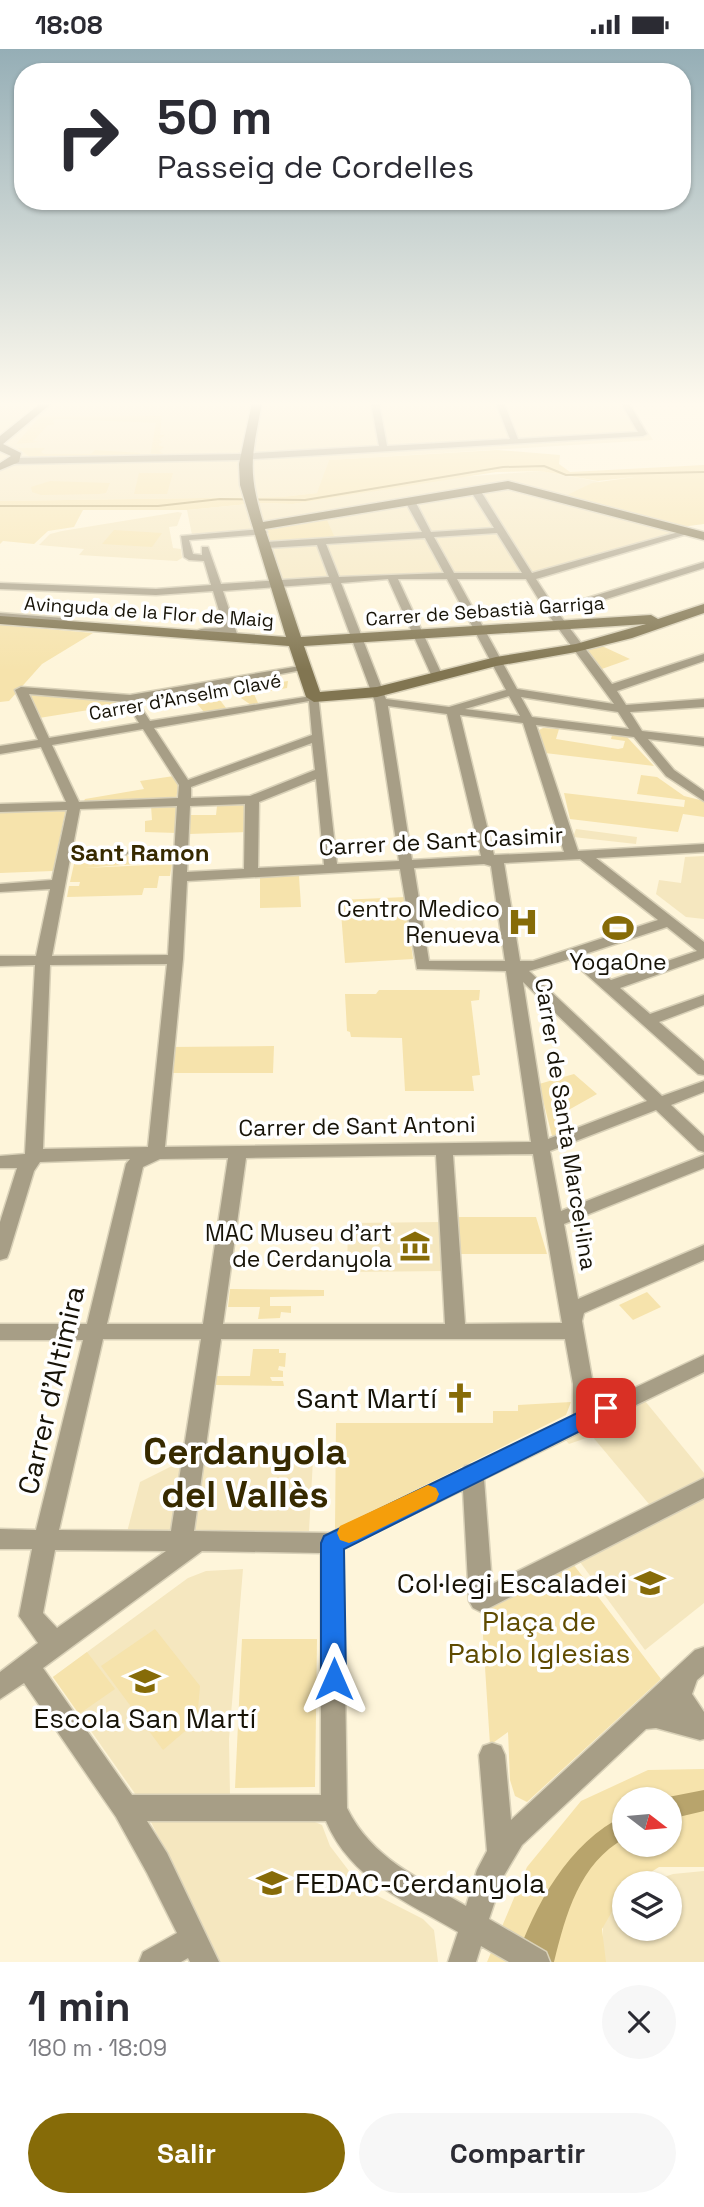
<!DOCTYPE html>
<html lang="es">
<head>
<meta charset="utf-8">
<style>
  :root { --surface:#fff; --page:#f7f7f7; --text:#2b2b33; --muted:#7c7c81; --accent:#866b08 }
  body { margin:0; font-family:"Space Grotesk",sans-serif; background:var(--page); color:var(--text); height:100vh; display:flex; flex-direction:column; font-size:26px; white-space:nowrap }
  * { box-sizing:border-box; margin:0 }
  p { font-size:23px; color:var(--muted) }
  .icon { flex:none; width:38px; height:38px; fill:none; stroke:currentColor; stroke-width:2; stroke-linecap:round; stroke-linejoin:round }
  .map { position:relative; height:1913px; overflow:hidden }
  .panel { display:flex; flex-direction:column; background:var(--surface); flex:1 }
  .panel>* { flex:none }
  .hud { position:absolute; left:14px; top:14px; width:677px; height:147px; border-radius:28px; box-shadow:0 2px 5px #0004; background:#fff; color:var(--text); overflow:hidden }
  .needle { width:46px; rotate:106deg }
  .fabs { position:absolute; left:612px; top:1738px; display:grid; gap:14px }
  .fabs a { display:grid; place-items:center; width:70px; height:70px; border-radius:50%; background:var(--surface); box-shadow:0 2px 5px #0004; font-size:35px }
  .pin { position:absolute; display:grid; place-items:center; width:60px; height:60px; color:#fff; margin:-30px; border-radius:14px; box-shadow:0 4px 10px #0006 }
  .me { position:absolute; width:77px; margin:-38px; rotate:0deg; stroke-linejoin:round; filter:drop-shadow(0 0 5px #0008) }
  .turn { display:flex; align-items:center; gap:24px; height:147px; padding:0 28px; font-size:32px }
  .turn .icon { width:91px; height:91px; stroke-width:2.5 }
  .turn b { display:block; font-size:49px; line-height:60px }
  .round { display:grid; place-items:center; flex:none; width:74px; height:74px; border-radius:37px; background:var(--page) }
  .overview { display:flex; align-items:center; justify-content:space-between; height:119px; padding:0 28px }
  h1 { font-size:42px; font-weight:700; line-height:52px }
  .cta { display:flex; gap:14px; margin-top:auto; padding:14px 28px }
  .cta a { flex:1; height:80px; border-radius:42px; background:var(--accent); color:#fff; font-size:28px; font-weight:700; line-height:80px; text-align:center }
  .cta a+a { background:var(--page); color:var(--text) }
  .status { display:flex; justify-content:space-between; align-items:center; height:49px; padding:0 35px; background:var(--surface); direction:ltr }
  .status svg { height:19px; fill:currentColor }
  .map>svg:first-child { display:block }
  .built { fill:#f5e7bf }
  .green { fill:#f6e3ac; fill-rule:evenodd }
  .water { fill:#b8a46c }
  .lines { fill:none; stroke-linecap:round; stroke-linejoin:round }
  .stream { stroke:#b8a46c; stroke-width:2 }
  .street-casing { stroke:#d9d1b8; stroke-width:3 }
  .secondary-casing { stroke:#d9d1b8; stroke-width:3 }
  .street { fill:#a79e86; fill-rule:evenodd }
  .secondary { fill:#817551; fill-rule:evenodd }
  .route { fill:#1a73e8; stroke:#114b97; stroke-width:2 }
  .slow { fill:#f59e0b }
  .labels { text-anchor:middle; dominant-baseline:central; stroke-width:7; stroke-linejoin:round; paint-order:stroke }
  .far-street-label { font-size:19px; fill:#171307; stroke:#fff }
  .street-label { font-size:23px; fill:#171307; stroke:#fff }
  .poi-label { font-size:23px; fill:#171307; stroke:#fff; text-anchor:end }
  .neighbourhood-label { font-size:24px; font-weight:bold; fill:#372a00; stroke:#fff }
  .near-street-label { font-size:28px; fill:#171307; stroke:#fff }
  .near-poi-label { font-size:28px; fill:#171307; stroke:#fff; text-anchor:end }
  .near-park-label { font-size:28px; fill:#5f4b00; stroke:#fff }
  .near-district-label { font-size:37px; font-weight:bold; fill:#372a00; stroke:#fff }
</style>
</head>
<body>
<div class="status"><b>18:08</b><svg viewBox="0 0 49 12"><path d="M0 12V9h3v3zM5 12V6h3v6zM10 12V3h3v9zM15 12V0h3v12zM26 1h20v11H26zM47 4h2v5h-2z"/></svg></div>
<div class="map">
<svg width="704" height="1913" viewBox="0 0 704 1913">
  <rect width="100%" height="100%" fill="#fef5da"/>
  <g class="built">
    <path d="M0,354H630L653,391L329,411L318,444L281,448L0,452Z"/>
    <path d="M541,422L600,433L553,452L684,482L524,525L387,526L281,533L258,482L192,486L187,461L259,454L293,455L448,429Z"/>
    <path d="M178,463L182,464L177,477L169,478L173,499L181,500L182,509L177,512L79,506L84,500L39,496L50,485L62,482Z"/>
    <path d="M576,780L637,788L636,795L573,788Z"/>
    <path d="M704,807V870L686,868L656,845L659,831L681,834L685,808Z"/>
    <path d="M444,1173L447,1222L347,1223L348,1174Z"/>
    <path d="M645,1352L704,1424V1443L659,1467L592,1387L569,1395L562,1387Z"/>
    <path d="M313,1411L309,1482L126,1487L140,1433L182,1412Z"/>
    <path d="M704,1448V1554L645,1601L580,1513Z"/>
    <path d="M243,1520L229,1690L230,1746H136L53,1628L188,1529L206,1522Z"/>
    <path d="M308,1770L322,1776L330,1797L349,1822L376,1846L423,1870L434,1881L438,1913H220L151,1773Z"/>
    <path d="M704,1822V1913H603V1868L625,1848V1880H670V1834H647L673,1825Z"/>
  </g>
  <g class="green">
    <path d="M162,367L160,386H165L159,390L162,393L158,396L164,398L159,402L165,406L209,404L205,407L150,408L156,374L59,370L53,371L54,376H48L33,392L40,393L16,395L40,368Z"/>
    <path d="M18,399H45L41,403L44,405H91L95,401L140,404L139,409L30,408Z"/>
    <path d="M497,401L560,406L559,415L570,423L704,416V475L681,478L563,448L592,434L634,428L598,432L540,422L496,423L293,455L259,454L187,461H83L74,478L48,482L34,495L3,492L0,495V452L281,448L317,444L329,411Z"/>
    <path d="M139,424H173L167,445H134Z"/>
    <path d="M50,432L110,434L106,444L99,445L41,446L32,443L31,438Z"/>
    <path d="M326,469L335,489L271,493L267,480Z"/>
    <path d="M114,481L162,484L152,498L102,495Z"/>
    <path d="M0,576L93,584L42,615L9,652L0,653Z"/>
    <path d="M602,597L630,610L599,621L585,602Z"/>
    <path d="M248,631L249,638L288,632L287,639L254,645L258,654L251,656L241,649L231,634Z"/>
    <path d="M210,638L226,659L204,663L186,642Z"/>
    <path d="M34,645L125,653L126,655L39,669L30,646Z"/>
    <path d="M543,679L559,680L556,690L618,700L623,699L625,692L611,690L612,686L627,688L654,717L545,704L539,681Z"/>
    <path d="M641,726L657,728L684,747L704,752V768L683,765L678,783L570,770L564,744L684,758L685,751L637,745Z"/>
    <path d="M174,727L179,733L176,750L83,754L85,750L144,740L140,732Z"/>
    <path d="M249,756L248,783L189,785L190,766H216L217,757Z"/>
    <path d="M151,757L177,758V784L145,783V772L152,771Z"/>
    <path d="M66,759L53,822L0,824V761Z"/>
    <path d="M139,807L137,815L84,819L172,815L170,827H159L157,839H144L142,846L67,848L69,837H79L80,833H70L74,815L86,814L87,808Z"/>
    <path d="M299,827L301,858L260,859V828Z"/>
    <path d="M405,848L413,910L345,914L340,851Z"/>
    <path d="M379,941H480L479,951L471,952L480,1026L472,1027L474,1042H405L402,989L351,988L350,983L347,982L345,945H376Z"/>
    <path d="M274,997L273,1024H163L169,998Z"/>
    <path d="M574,1025L597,1045L556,1068L566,1083L552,1087L539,1035Z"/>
    <path d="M454,1168H536L547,1205H454Z"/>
    <path d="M230,1240L324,1241V1247L270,1248V1257H291V1264L281,1263L280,1269L258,1270L260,1258H228Z"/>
    <path d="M647,1243L661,1258L633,1271L619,1256Z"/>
    <path d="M253,1300H279V1304H286L285,1318L279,1317L278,1321L283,1322V1328H270L272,1332H283L284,1337L216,1336V1327H250Z"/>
    <path d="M571,1353L566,1366L335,1481L336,1374H493V1362H518V1356Z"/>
    <path d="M570,1511L661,1630L527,1753L515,1747L510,1731L508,1683L490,1696L481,1556Z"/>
    <path d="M155,1580L200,1637L197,1672L163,1701L101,1617Z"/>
    <path d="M242,1590H317L315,1738L235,1739Z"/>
    <path d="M87,1603L115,1640L79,1665L53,1628Z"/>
    <path d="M704,1720V1818H659L634,1834H625V1840L602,1880L606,1913H487L527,1818L581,1752L648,1721ZM625,1750H670V1796H625Z"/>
  </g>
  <g class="water">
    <path d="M704,1741V1762L670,1770V1750H658Z"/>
    <path d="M625,1766V1789C579,1815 566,1865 554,1913H515C535,1856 568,1794 625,1766Z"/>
  </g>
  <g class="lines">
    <path class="stream" d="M0,457H158L220,450L305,451L503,418L544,417L566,426L704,423"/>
    <g class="street-casing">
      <g id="street">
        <path d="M371,354H379L387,397L510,390L496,354H504L518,390L638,383L621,354H629L647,385L643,387L238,411L14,415L10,412L14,409L238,405L379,397Z"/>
        <path d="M475,438L480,441L532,524L686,481L694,483L536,530L555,559L704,513V519L559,565L612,635L704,605V612L617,642L626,656L704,650V658L630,663L642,682L704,689V697L648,690L674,721L704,742V752L666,727L634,688L536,676L578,802L704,795V803L596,809L704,893V909L620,939L650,965L704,946V956L659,973L704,1012V1026L698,1025L569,910L529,922L662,1047L704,1032V1043L671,1056L704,1087V1103L698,1101L656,1061L550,1102L561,1162L704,1106V1119L564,1175L578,1250L704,1196V1211L584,1264L582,1272L593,1335L594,1358L704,1306V1323L484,1430L492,1535L704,1429V1449L481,1563L473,1559L469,1552L463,1441L343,1499L347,1759C371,1809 420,1830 466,1857L477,1821L487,1802L479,1706L483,1697L492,1694L501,1697L505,1706L511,1771L695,1601L704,1598V1625L697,1631L692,1645L704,1663V1690L700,1691L656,1679L646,1680L522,1796L503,1828L489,1870L546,1903L550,1913H509L481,1897L476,1913H448L458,1883C407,1853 350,1830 326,1772H147L167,1804L219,1913H190L188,1909L181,1913H139L143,1903L177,1884L147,1824L116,1768L24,1634L0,1650V1623L38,1594L19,1567L32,1500H0V1480L36,1481L83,1291H0V1275H87L126,1115L130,1110L40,1113L34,1122L9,1204L7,1209L0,1211V1173L17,1119H0V1107L25,1105L35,916L0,917V907H36L50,840L0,843V835L52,831L67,761L0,763V755L66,753L41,698L0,705V697L38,691L15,641L21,638L130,646L306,616L308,618L302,621L137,652L150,672L318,646L337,815L399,812L375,653L331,534L223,542L238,588L233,591L229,590L226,584C217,588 203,589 195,583C202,577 215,581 224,578L213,542L156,546L0,540V534L156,540L211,536L204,512L189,511L184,508L181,487L262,480L267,483L265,485L189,491L193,505L202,506V498H208L221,535L329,528L317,496L266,499L261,496L266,493L422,483L405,452L410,449L415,452L431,483L494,479L470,441ZM497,484L522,524H454L434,488ZM425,489L444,524L339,528L326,495ZM388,530L433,630L443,628L398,530H447L506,641L449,658L386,650L341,534ZM457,530H526L547,564L614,655L517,640ZM29,645L126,653L139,674L49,689ZM509,647L520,667L465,660ZM521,648L618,663L629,680L532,668ZM309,652L312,686L188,731L154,679ZM388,657L447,665L481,807L412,811ZM460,666L523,674L564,803L494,806ZM143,680L179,736L178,749L79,753L52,696ZM312,694L315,721L250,747L191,749V738ZM316,730L324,816L258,819L259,753ZM245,755L244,820L187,823L190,757ZM177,757L168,906L52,907L70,810L122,808L129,804L122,800L72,802L80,760ZM580,810L658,871L533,912H520L504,814ZM484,815L491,817L505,912H429L414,819ZM400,820L417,920L506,922L531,1093L165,1098L183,910L187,832ZM667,878L697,902L611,931L582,906ZM167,915L148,1098L43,1100L50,916ZM523,933L647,1052L548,1090ZM533,1105L562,1274L465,1275L453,1106ZM436,1106L445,1275H223L246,1109ZM228,1109L203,1275H107L143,1118L160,1110ZM103,1290H201L171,1482L59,1481ZM221,1290H565L573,1335V1368L475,1415L465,1417L463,1420L330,1484L194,1482ZM55,1501L166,1502L57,1579L43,1564ZM202,1502L321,1504V1746H132L43,1619Z"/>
        <path d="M0,564L63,569L68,572L63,575L0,570Z"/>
      </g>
    </g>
    <g class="secondary-casing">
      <g id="secondary">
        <path d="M41,354H52L3,395L21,404L19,413L0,421V414L11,407L0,402V387Z"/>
        <path d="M252,354H262C252,407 247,420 263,473L508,432L704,483V491L508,440L265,480L301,588L651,566L658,570L704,555V564L632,589L576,603L496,617L377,648L314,653L306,648L289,597L0,575V567L286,588L240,436L239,415ZM646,575L576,595L496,608L377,638L320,643L304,597Z"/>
      </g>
    </g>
    <use href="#street" class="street"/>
    <use href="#secondary" class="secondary"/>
  </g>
  <linearGradient id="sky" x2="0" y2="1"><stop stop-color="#95aeb6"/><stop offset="0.57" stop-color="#fffaee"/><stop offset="1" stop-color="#fffaee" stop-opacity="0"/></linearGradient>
  <rect width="704" height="622" fill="url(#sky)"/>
  <path class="route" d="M606,1350L614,1353L617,1359L614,1365L344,1500L346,1630L343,1638L334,1642L325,1638L321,1630V1494L324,1487Z"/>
  <path class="slow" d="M428,1436L436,1439L439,1445L436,1452L357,1491L349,1494L340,1491L337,1484L340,1477Z"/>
  <defs>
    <g id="hospital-bare" transform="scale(2.415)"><path d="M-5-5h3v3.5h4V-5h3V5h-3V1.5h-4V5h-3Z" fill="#866b08" stroke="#fff" stroke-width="2.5" paint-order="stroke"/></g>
    <g id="stadium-bare" transform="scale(2.415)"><path d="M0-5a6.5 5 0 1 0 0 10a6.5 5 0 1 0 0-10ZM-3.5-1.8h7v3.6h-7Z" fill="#866b08" stroke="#fff" stroke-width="2.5" paint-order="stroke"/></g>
    <g id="museum-bare" transform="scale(2.415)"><path d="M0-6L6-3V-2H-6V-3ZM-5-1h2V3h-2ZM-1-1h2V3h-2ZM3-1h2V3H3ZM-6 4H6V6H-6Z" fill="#866b08" stroke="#fff" stroke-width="2.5" paint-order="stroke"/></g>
    <g id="church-bare" transform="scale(2.415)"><path d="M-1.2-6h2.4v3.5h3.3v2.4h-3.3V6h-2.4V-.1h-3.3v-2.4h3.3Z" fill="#866b08" stroke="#fff" stroke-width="2.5" paint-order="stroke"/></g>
    <g id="school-bare" transform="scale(2.415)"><path d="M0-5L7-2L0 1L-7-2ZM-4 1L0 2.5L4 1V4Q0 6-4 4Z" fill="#866b08" stroke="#fff" stroke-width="2.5" paint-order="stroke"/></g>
  </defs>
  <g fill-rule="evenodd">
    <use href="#hospital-bare" x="523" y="873"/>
    <use href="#stadium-bare" x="618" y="879"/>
    <use href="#museum-bare" x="415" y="1197"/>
    <use href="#church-bare" x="460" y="1349"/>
    <use href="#school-bare" x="650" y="1534"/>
    <use href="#school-bare" x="145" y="1632"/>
    <use href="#school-bare" x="272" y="1834"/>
  </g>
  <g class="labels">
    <g class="far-street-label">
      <text transform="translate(485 562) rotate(-4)">Carrer de Sebastià Garriga</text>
      <text transform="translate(149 563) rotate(4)">Avinguda de la Flor de Maig</text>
      <text transform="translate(185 648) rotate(-10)">Carrer d'Anselm Clavé</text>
    </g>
    <g class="street-label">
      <text transform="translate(441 792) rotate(-3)">Carrer de Sant Casimir</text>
      <text transform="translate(566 1075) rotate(81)">Carrer de Santa Marcel·lina</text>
      <text transform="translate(357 1077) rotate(-1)">Carrer de Sant Antoni</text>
    </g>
    <g class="poi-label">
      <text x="500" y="860">Centro Medico<tspan x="500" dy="26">Renueva</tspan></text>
      <text x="618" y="913" text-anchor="middle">YogaOne</text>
      <text x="392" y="1184">MAC Museu d'art<tspan x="392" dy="26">de Cerdanyola</tspan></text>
    </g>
    <g class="neighbourhood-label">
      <text x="140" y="803">Sant Ramon</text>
    </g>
    <g class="near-street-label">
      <text transform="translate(51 1341) rotate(-77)">Carrer d'Altimira</text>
    </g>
    <g class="near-poi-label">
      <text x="437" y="1349">Sant Martí</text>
      <text x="627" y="1534">Col·legi Escaladei</text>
      <text x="145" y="1669" text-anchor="middle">Escola San Martí</text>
      <text x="295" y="1834" text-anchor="start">FEDAC-Cerdanyola</text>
    </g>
    <g class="near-park-label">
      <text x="539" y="1572">Plaça de<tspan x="539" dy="32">Pablo Iglesias</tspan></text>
    </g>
    <g class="near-district-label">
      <text x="245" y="1402">Cerdanyola<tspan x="245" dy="43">del Vallès</tspan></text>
    </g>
  </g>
</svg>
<div class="fabs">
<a><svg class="needle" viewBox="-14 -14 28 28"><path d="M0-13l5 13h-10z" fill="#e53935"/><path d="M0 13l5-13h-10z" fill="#7c7c81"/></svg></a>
<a><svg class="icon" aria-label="layers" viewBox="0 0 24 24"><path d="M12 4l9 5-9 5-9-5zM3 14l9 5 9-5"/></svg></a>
</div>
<div class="pin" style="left:606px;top:1359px;background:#d93025"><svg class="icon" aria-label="arrive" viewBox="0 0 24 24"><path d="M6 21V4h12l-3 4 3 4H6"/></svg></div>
<svg class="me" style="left:334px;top:1630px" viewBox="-20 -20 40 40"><path d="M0-17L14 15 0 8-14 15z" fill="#1a73e8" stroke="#fff" stroke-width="4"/></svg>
<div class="hud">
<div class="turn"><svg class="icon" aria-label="right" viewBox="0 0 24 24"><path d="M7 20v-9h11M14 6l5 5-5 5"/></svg><div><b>50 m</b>Passeig de Cordelles</div></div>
</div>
</div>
<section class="panel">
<div class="overview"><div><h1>1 min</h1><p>180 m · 18:09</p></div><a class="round"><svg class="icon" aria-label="close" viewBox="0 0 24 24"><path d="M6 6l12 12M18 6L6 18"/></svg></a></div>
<div class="cta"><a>Salir</a><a>Compartir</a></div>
</section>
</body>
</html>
